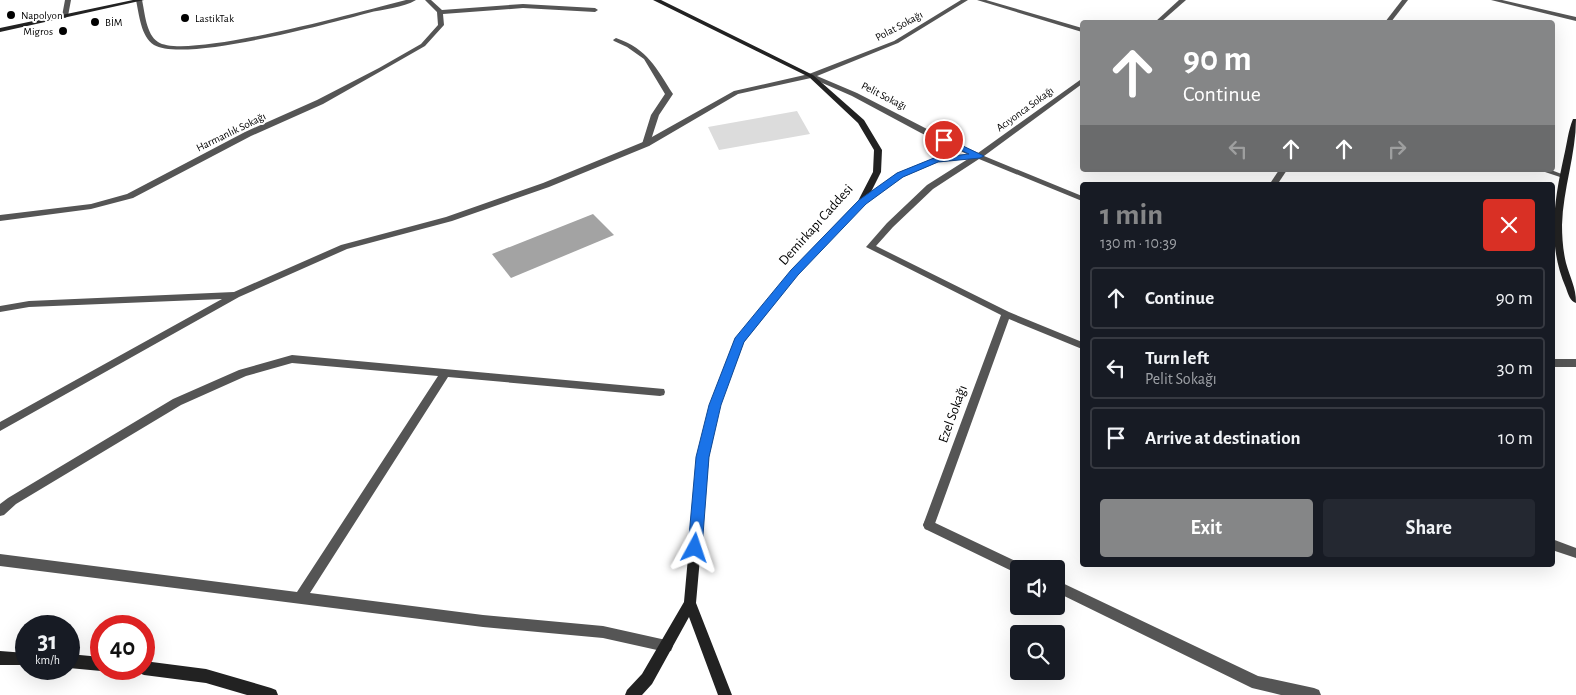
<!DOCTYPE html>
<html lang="en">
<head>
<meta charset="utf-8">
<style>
  :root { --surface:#171b24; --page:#242831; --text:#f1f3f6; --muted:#9ea1a6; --line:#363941; --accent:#858687 }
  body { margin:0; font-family:"Alegreya Sans",sans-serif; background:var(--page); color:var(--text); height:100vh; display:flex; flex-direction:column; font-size:19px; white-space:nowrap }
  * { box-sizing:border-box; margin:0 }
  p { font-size:16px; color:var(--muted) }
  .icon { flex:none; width:28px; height:28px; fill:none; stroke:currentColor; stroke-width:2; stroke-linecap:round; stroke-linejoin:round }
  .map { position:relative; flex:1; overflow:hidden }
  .panel { position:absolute; left:1080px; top:182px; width:475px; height:385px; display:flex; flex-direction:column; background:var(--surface); border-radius:5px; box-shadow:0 5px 20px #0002 }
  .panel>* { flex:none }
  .hud { position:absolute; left:1080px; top:20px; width:475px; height:152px; border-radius:5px; box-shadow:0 5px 20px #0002; background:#858687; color:#fff; overflow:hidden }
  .tools { position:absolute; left:1010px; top:560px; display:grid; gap:10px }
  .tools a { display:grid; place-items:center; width:55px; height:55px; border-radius:5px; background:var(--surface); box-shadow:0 5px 20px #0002; font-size:25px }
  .speed { position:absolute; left:15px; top:615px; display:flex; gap:10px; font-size:25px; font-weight:700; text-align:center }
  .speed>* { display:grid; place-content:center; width:65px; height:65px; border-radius:50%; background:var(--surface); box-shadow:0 5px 20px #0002; line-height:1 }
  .speed small { font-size:12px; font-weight:400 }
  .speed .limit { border:8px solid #d22; background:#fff; color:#111 }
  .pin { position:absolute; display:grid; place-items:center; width:42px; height:42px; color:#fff; margin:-21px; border:2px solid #fff; border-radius:50%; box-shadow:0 1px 5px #0007 }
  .me { position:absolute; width:55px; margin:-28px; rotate:5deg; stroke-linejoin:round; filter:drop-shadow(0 0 4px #0008) }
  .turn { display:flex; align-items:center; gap:18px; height:105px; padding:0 20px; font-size:22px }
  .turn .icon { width:65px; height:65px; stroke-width:2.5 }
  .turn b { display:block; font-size:35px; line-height:42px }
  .lanes { display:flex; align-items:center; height:48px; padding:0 20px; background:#0003; justify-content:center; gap:25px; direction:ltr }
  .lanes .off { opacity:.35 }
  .round { display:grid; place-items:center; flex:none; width:52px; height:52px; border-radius:5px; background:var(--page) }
  .head { display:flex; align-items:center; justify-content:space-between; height:85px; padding:0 20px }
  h1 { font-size:30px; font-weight:600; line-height:38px; color:var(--accent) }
  .button { display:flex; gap:10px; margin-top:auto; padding:10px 20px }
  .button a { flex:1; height:58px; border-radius:5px; background:var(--accent); color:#fff; font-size:20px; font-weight:600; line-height:58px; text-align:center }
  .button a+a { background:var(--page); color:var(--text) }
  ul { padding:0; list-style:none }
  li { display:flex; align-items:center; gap:15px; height:62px; margin:0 10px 8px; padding:0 10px; border:2px solid var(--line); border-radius:5px }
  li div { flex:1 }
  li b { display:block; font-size:19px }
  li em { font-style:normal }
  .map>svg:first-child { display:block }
  .green { fill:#dcdcdc }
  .water { fill:#a3a3a3 }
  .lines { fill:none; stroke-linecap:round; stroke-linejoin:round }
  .lane { fill:#555; fill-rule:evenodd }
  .street { fill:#555; fill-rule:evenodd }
  .secondary { fill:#222; fill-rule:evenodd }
  .route { fill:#1a73e8; stroke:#114b97 }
  .poi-dot { fill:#000; stroke:#fff; stroke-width:2 }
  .labels { text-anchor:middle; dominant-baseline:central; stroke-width:4; stroke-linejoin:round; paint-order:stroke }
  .far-poi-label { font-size:11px; fill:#000; stroke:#fff; text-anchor:start }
  .far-street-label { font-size:11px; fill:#000; stroke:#fff }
  .street-label { font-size:14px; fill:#000; stroke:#fff }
</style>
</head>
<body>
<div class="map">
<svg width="1576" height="695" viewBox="0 0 1576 695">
  <rect width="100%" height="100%" fill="#fff"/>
  <path class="green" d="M797,111L810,134L719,150L708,127Z"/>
  <path class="water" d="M593,214L614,235L511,278L492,254Z"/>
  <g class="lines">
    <g class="lane">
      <path d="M616,38C648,49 656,68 673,94L659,115L649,146H643L642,144L651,115L665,94L644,59L627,47L614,41L613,40Z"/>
      <path d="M292,355L664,389L665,392L664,395L660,396L448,377L310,593L483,615L603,626L666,640L671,641L673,646L671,651L666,652L603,638L483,627L0,566V554L297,592L438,376L292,363L246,376L181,405L16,504L4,515L0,516V504L8,498L173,399L239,370Z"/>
      <path d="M929,520L1024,565L1026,569H1019V574L1016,573L925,529L923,525L925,521Z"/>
      <path d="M1552,539L1576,548V558L1552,550Z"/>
      <path d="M1056,580L1258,676L1314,688L1319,690L1321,695H1281L1252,688L1056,592Z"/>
    </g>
    <g class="street">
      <path d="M65,0H71L68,16L65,18L62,16Z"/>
      <path d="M136,0H142C145,13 146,34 158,42C186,61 366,10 406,0H416C403,8 383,9 368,13C331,23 184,63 154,45C141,37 139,14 136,0Z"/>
      <path d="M425,0H431L442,10L523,4L595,8L598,10L595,12L523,8L443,14L444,25L425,46L383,70L323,104L251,136L133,198L91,209L0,221V215L91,204L127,194L245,132L317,100L379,68L421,44L438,25L437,12Z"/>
      <path d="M961,0H968L898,43L817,76L857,93L927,129L978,153L1080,80L1082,79V84L984,156L1082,196V201L979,159L933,189L893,227L876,246L1009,312L1082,342V349L1009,319L933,529L929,530L925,529L923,525L1001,315L866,247L887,223L927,185L968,159L938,162L903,177L865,204H862L858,202L897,173L934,158L969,155L921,133L852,96L811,78L738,94L649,146L549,187L452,221L347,249L239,297L0,431V422L222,299L29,307L0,312V306L29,301L234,292L341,245L446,217L543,183L643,142L734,91L809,74L894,41Z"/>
      <path d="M977,0H986L1082,28V32Z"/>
      <path d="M1179,0H1186L1161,22H1155Z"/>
      <path d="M1402,0H1408L1391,22H1385Z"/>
      <path d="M1491,0H1502L1576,17V21Z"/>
      <path d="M1279,170H1287L1277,185H1269Z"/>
      <path d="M1539,170H1551L1567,176L1563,178Z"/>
      <rect x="1552" y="359" width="24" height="8"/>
    </g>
    <g class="secondary">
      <path d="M133,0H144L0,32V28Z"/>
      <path d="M653,0H661L813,75L864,120L882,150L881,172L866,202L797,275L744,342L720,405L709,457L696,603L732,695H718L689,617L652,684L642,695H625L627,690L642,674L684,602L697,457L710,405L734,341L791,271L858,201L873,172L874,150L858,123L809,77Z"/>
      <path d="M1573,119H1576C1576,154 1563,189 1562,225C1562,237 1563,251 1566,263C1570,278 1576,287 1576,303C1570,301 1568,294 1566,288C1547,245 1554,201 1564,156C1567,144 1568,131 1573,119Z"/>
      <path d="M0,651L26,653V665H0Z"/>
      <path d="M69,654L101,657V669H106L101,671L69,668Z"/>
      <path d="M144,661L206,669L271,688L276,690L278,695H247L206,683L144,675L139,673L137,669H144Z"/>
    </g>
  </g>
  <path class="route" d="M944,137L984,156L980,158L938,162L903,177L866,204L798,275L744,342L721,405L709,457L702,548L700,553L695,555L690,553L688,548L696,457L709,405L735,338L791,270L859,200L897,173L934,158L969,154L941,141L940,140Z"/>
  <g class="poi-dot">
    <circle cx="11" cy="15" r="5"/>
    <circle cx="185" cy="18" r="5"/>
    <circle cx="95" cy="22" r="5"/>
    <circle cx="63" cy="31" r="5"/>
  </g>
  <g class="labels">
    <g class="far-poi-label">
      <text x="21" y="15">Napolyon</text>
      <text x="195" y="18">LastikTak</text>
      <text x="105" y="22">BİM</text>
      <text x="53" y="31" text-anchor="end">Migros</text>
    </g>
    <g class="far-street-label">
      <text transform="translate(899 26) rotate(-28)">Polat Sokağı</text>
      <text transform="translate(884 96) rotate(27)">Pelit Sokağı</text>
      <text transform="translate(1025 109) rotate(-36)">Acıyonca Sokağı</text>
      <text transform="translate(231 132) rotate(-26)">Harmanlık Sokağı</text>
    </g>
    <g class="street-label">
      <text transform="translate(816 225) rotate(-48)">Demirkapı Caddesi</text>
      <text transform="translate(953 414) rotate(-70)">Ezel Sokağı</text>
    </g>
  </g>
</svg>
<div class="tools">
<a><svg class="icon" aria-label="sound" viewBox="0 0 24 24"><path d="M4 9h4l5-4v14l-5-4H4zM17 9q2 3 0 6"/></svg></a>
<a><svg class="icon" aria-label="search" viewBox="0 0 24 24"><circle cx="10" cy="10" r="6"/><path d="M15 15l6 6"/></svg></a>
</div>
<div class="speed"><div>31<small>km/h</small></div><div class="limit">40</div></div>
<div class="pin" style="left:944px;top:140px;background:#d93025"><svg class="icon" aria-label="arrive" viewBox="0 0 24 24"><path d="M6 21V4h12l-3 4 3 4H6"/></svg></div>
<svg class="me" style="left:695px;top:548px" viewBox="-20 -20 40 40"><path d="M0-17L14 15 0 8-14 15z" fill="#1a73e8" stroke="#fff" stroke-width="4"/></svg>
<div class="hud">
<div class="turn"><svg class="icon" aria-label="ahead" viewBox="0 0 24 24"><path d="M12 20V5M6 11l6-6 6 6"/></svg><div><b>90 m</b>Continue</div></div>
<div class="lanes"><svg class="icon off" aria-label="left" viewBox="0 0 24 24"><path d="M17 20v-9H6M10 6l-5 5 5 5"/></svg><svg class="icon" aria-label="ahead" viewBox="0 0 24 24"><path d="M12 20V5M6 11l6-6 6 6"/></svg><svg class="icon" aria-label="ahead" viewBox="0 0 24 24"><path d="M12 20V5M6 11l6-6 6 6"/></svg><svg class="icon off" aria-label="right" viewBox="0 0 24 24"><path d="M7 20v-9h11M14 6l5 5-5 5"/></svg></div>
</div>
<section class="panel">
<div class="head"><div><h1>1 min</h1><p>130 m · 10:39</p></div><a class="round" style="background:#d93025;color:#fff"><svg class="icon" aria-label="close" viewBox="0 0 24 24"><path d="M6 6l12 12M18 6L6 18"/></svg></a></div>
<ul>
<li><svg class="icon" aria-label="ahead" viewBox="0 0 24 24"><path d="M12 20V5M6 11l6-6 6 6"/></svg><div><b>Continue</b></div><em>90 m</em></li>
<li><svg class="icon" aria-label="left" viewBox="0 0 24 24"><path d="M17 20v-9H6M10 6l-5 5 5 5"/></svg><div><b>Turn left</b><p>Pelit Sokağı</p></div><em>30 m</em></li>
<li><svg class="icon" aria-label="arrive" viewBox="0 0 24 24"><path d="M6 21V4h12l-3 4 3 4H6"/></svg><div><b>Arrive at destination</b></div><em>10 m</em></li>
</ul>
<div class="button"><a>Exit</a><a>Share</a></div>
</section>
</div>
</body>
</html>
